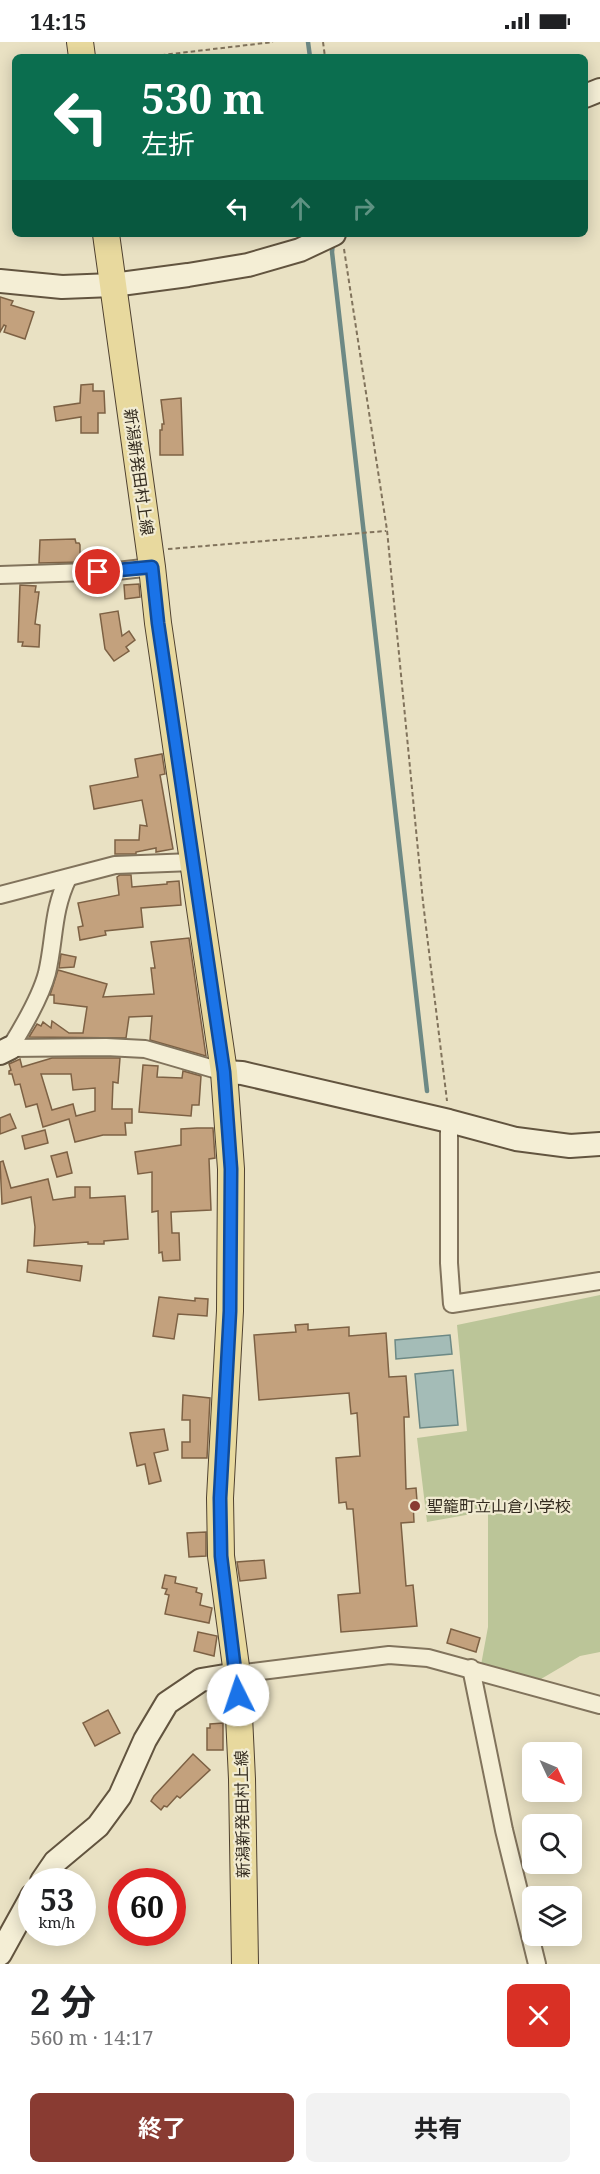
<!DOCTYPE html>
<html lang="ja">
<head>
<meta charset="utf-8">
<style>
  :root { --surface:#fff; --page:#f2f2f2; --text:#202124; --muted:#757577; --accent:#893b32 }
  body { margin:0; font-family:"Noto Serif","Noto Sans JP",serif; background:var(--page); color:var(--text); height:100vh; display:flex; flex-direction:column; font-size:22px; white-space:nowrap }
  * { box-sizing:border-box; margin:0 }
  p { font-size:20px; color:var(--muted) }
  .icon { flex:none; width:33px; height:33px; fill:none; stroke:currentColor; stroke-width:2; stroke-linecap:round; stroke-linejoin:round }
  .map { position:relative; height:1922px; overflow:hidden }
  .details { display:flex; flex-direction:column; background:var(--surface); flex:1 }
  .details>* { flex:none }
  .banner { position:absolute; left:12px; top:12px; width:576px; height:183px; border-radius:9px; box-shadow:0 3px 15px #0003; background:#0b6e4f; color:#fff; overflow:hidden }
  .needle { width:39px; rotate:134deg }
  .buttons { position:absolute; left:522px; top:1700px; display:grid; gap:12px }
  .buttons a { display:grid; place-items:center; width:60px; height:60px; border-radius:9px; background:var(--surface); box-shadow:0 3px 15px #0003; font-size:30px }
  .speed { position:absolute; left:18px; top:1826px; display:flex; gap:12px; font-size:30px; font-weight:700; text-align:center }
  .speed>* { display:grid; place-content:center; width:78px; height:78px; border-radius:50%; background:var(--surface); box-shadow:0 3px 15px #0003; line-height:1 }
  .speed small { font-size:15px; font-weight:400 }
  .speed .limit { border:9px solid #d22; background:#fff; color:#111 }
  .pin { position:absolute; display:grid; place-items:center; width:51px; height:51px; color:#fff; margin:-26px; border:3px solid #fff; border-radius:50%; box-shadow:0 2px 6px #0007 }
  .me { position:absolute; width:66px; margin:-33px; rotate:356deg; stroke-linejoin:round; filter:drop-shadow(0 0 4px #0008) }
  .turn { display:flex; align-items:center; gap:21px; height:126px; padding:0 30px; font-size:27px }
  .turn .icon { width:78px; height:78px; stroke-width:2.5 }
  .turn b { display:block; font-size:42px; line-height:51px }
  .lanes { display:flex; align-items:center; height:57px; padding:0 30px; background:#0003; justify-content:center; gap:30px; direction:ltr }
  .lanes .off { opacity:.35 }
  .round { display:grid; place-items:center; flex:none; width:63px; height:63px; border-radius:9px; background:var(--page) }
  .head { display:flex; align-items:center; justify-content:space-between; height:102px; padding:0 30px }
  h1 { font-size:36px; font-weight:700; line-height:45px }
  .action { display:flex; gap:12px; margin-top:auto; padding:12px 30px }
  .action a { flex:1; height:69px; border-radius:9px; background:var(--accent); color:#fff; font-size:24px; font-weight:700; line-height:69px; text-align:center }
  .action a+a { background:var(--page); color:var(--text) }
  .status { display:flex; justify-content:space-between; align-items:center; height:42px; padding:0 30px; background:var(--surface); direction:ltr }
  .status svg { height:16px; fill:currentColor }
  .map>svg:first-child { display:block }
  .green { fill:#bbc598 }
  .water { fill:#a4bcb7; stroke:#6d8985; stroke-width:1.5 }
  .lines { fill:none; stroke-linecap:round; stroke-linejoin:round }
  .stream { stroke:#6d8985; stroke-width:4.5 }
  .building { fill:#c3a17d; stroke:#7d6144; stroke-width:1.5; fill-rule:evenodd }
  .street-casing { stroke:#81735c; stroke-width:20 }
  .secondary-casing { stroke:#62543f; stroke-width:26 }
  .primary-casing { stroke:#4f4130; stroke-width:28 }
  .path { stroke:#81735c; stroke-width:2; stroke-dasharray:4.5 3; stroke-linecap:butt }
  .street { stroke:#f4eed5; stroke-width:16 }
  .secondary { stroke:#f4eed5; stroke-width:22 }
  .primary { stroke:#e8d99e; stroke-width:26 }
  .route-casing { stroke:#114b97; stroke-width:15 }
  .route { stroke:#1a73e8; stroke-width:10 }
  .poi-dot { fill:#893b32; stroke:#f1ebd2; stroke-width:2 }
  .labels { text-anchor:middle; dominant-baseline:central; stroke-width:4.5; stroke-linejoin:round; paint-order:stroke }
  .street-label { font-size:16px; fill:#322a1e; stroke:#f1ebd2 }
  .poi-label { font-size:16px; fill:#322a1e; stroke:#f1ebd2; text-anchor:start }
</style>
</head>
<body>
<div class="status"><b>14:15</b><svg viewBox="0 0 49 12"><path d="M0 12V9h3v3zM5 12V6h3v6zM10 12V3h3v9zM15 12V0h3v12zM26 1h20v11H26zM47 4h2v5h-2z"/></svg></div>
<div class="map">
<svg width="600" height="1922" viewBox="0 0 600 1922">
  <rect width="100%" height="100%" fill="#e9e1c3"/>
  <path class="green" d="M600,1253V1610L580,1614L541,1637L481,1623L488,1585V1469L427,1480L417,1396L467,1389L457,1283Z"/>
  <g class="water">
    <path d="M450,1293L452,1312L396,1317L395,1298Z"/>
    <path d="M453,1328L458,1383L420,1386L415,1332Z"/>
  </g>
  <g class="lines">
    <g class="stream">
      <path d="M308,0L310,15"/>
      <path d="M333,200L332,210L427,1049"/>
    </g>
  </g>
  <g class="building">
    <path d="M0,255L13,259L11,263L34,270L25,297L4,290L6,284L4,283L0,290Z"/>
    <path d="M93,342V349H104L105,371H98V391H81V375L56,379L54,365L80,361L81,343Z"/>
    <path d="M181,356L183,413H160V388H162V382H164L161,358Z"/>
    <path d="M75,497L76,501H79L80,503V520L39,521L40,498Z"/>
    <path d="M139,542L140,555L125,557L124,543Z"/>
    <path d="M20,543L36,544L35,550H39L35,582L40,583L39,605L22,604L23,600H18Z"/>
    <path d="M118,569L122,594L129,589L135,598L126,605L129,609L114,619L105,607L100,572Z"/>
    <path d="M162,712L165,732L160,733L173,807L156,810V806L136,810V812H115V798H139L140,783L147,784L142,758L94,767L90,744L138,735L135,717Z"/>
    <path d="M120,833H131L132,845L167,842V840L179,839L181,863L141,866L143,885L105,889L106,893L80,898L78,885L83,884L78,861L119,853L117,835Z"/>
    <path d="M189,896L206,1014L150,998L152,974L129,975L126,996L29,995L37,982L41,984L43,980L51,986L52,979L69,991H83L87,965L54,961V953H50L58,928L107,942L103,955L154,952L151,926H155L151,900Z"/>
    <path d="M61,912L76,915L74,925L59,926Z"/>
    <path d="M52,1016H120L118,1041L113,1040L112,1067H132V1081H125L126,1093H103L75,1100L69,1077L43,1085L37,1062L26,1065L20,1042L15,1043L12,1032H9V1029L11,1028L9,1022L20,1017L22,1025ZM41,1032H71L73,1048L95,1046V1069L76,1074L73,1062L52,1068Z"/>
    <path d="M143,1023L158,1024L157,1035L182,1036L183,1029L201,1034L199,1063H192L191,1074L139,1070Z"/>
    <path d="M10,1072L16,1086L0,1092V1076Z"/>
    <path d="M197,1086H213L215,1116L209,1117L211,1168L171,1170L172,1191H179L180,1218L163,1219L162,1210L159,1211L158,1169L152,1170V1130L138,1132L135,1110L181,1103V1087Z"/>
    <path d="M45,1088L48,1101L25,1107L22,1094Z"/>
    <path d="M67,1110L72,1131L57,1135L51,1114Z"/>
    <path d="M3,1119L11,1146L48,1137L53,1158L75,1155V1145H90V1156L125,1154L128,1197L104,1199V1202H88V1200L34,1204L35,1185L31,1155L2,1162L0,1120Z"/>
    <path d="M28,1218L82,1224L80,1239L27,1230Z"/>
    <path d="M159,1255L195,1259V1256L208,1257L207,1274L178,1272L174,1297L153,1294Z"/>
    <path d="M308,1282V1288L349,1285V1294L386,1291L389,1335L406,1334L409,1375H404L406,1447L416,1446L417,1459H413L414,1480L401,1481L406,1544L413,1543L417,1584L341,1590L338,1553L360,1551L353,1467H347L346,1460L339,1461L336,1416L360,1414L357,1371L351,1372L349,1351L259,1358L254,1293L296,1290L295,1283Z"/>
    <path d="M183,1353L210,1356L207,1416H182V1400H190V1378H182Z"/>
    <path d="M164,1387L168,1408L154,1411L161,1439L149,1442L145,1422L137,1424L130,1391Z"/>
    <path d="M206,1490V1514L189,1515L187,1491Z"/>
    <path d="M264,1518L266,1536L240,1539L237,1520Z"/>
    <path d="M165,1533L176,1535L175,1541L197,1546L196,1550L202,1552L200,1563L212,1566L209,1581L165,1572L169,1553L165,1552L167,1547L162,1546Z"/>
    <path d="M451,1587L480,1596L476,1610L447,1601Z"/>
    <path d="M198,1590L217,1594L214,1614L194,1609Z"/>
    <path d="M108,1668L120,1691L95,1704L83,1681Z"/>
    <path d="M223,1681V1708H207V1686H210V1682Z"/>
    <path d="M193,1712L210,1728L180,1756L177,1754L167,1765L164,1764L161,1768L151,1759L154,1754Z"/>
  </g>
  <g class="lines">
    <g class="street-casing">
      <g id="street">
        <path d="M0,533L117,529L152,525"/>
        <path d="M0,853L115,823L193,820"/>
        <path d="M10,1006L106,1005L145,1007L224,1030"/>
        <path d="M10,1006C23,985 41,954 47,931C55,897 52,869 68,836"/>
        <path d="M449,1079V1221L452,1262L600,1239"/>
        <path d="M471,1626L504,1788L537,1922"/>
        <path d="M237,1632L389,1613L428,1616L600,1663"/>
      </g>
    </g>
    <g class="secondary-casing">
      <g id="secondary">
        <path d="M585,54L600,48"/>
        <path d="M0,239L62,245L113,243L188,233L248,223L300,208L334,192"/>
        <path d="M0,1011L10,1006"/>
        <path d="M224,1030L242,1031L449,1079L516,1097L570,1104L600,1102"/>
        <path d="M42,1839L55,1820L98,1784L120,1754L145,1698L167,1661L201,1638L237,1632"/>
        <path d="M0,1912L32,1854"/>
      </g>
    </g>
    <g class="primary-casing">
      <g id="primary">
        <path d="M80,0L82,15"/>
        <path d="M106,192L152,525L158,581L224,1030L231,1127L230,1269L220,1456L221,1514L237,1632L242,1737L245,1922"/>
      </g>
    </g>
    <g class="path">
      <path d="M323,0L325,15"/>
      <path d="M146,15L273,0"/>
      <path d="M344,207L387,488L423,860L447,1059"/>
      <path d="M168,507L386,489"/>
    </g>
    <use href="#street" class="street"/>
    <use href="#secondary" class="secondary"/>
    <use href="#primary" class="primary"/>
  </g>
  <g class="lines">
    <g class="route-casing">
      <path id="route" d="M98,530L152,525L158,581L224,1030L231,1127L230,1269L220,1456L221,1514L238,1653"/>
    </g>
    <use href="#route" class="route"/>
  </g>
  <circle class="poi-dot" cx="415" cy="1464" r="6"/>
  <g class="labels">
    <g class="street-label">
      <text transform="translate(139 430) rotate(82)">新潟新発田村上線</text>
      <text transform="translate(242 1772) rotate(-91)">新潟新発田村上線</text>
    </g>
    <g class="poi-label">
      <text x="427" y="1464">聖籠町立山倉小学校</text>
    </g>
  </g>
</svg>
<div class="buttons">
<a><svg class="needle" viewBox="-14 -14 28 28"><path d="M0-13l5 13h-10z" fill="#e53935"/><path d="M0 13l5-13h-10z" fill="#757577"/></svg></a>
<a><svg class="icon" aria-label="search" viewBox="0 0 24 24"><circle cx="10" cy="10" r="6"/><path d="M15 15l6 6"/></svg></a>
<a><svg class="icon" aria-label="layers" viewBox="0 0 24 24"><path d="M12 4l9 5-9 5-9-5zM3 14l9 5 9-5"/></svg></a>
</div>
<div class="speed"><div>53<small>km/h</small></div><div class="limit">60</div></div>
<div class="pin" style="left:98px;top:530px;background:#d93025"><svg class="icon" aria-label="arrive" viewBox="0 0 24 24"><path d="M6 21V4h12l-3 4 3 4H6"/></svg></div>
<svg class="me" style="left:238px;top:1653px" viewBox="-20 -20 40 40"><circle r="19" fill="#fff"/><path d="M0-13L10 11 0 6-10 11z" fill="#1a73e8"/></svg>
<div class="banner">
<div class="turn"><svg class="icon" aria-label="left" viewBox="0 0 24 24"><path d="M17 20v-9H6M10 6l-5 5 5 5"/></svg><div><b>530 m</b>左折</div></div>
<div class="lanes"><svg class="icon" aria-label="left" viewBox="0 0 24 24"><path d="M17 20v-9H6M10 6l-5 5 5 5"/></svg><svg class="icon off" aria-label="ahead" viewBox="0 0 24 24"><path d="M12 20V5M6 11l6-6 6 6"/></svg><svg class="icon off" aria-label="right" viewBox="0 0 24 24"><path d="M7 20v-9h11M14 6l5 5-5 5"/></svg></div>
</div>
</div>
<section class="details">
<div class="head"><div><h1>2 分</h1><p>560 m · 14:17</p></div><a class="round" style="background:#d93025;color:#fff"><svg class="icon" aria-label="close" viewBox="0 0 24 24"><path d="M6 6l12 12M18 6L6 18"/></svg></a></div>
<div class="action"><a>終了</a><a>共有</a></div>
</section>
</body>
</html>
